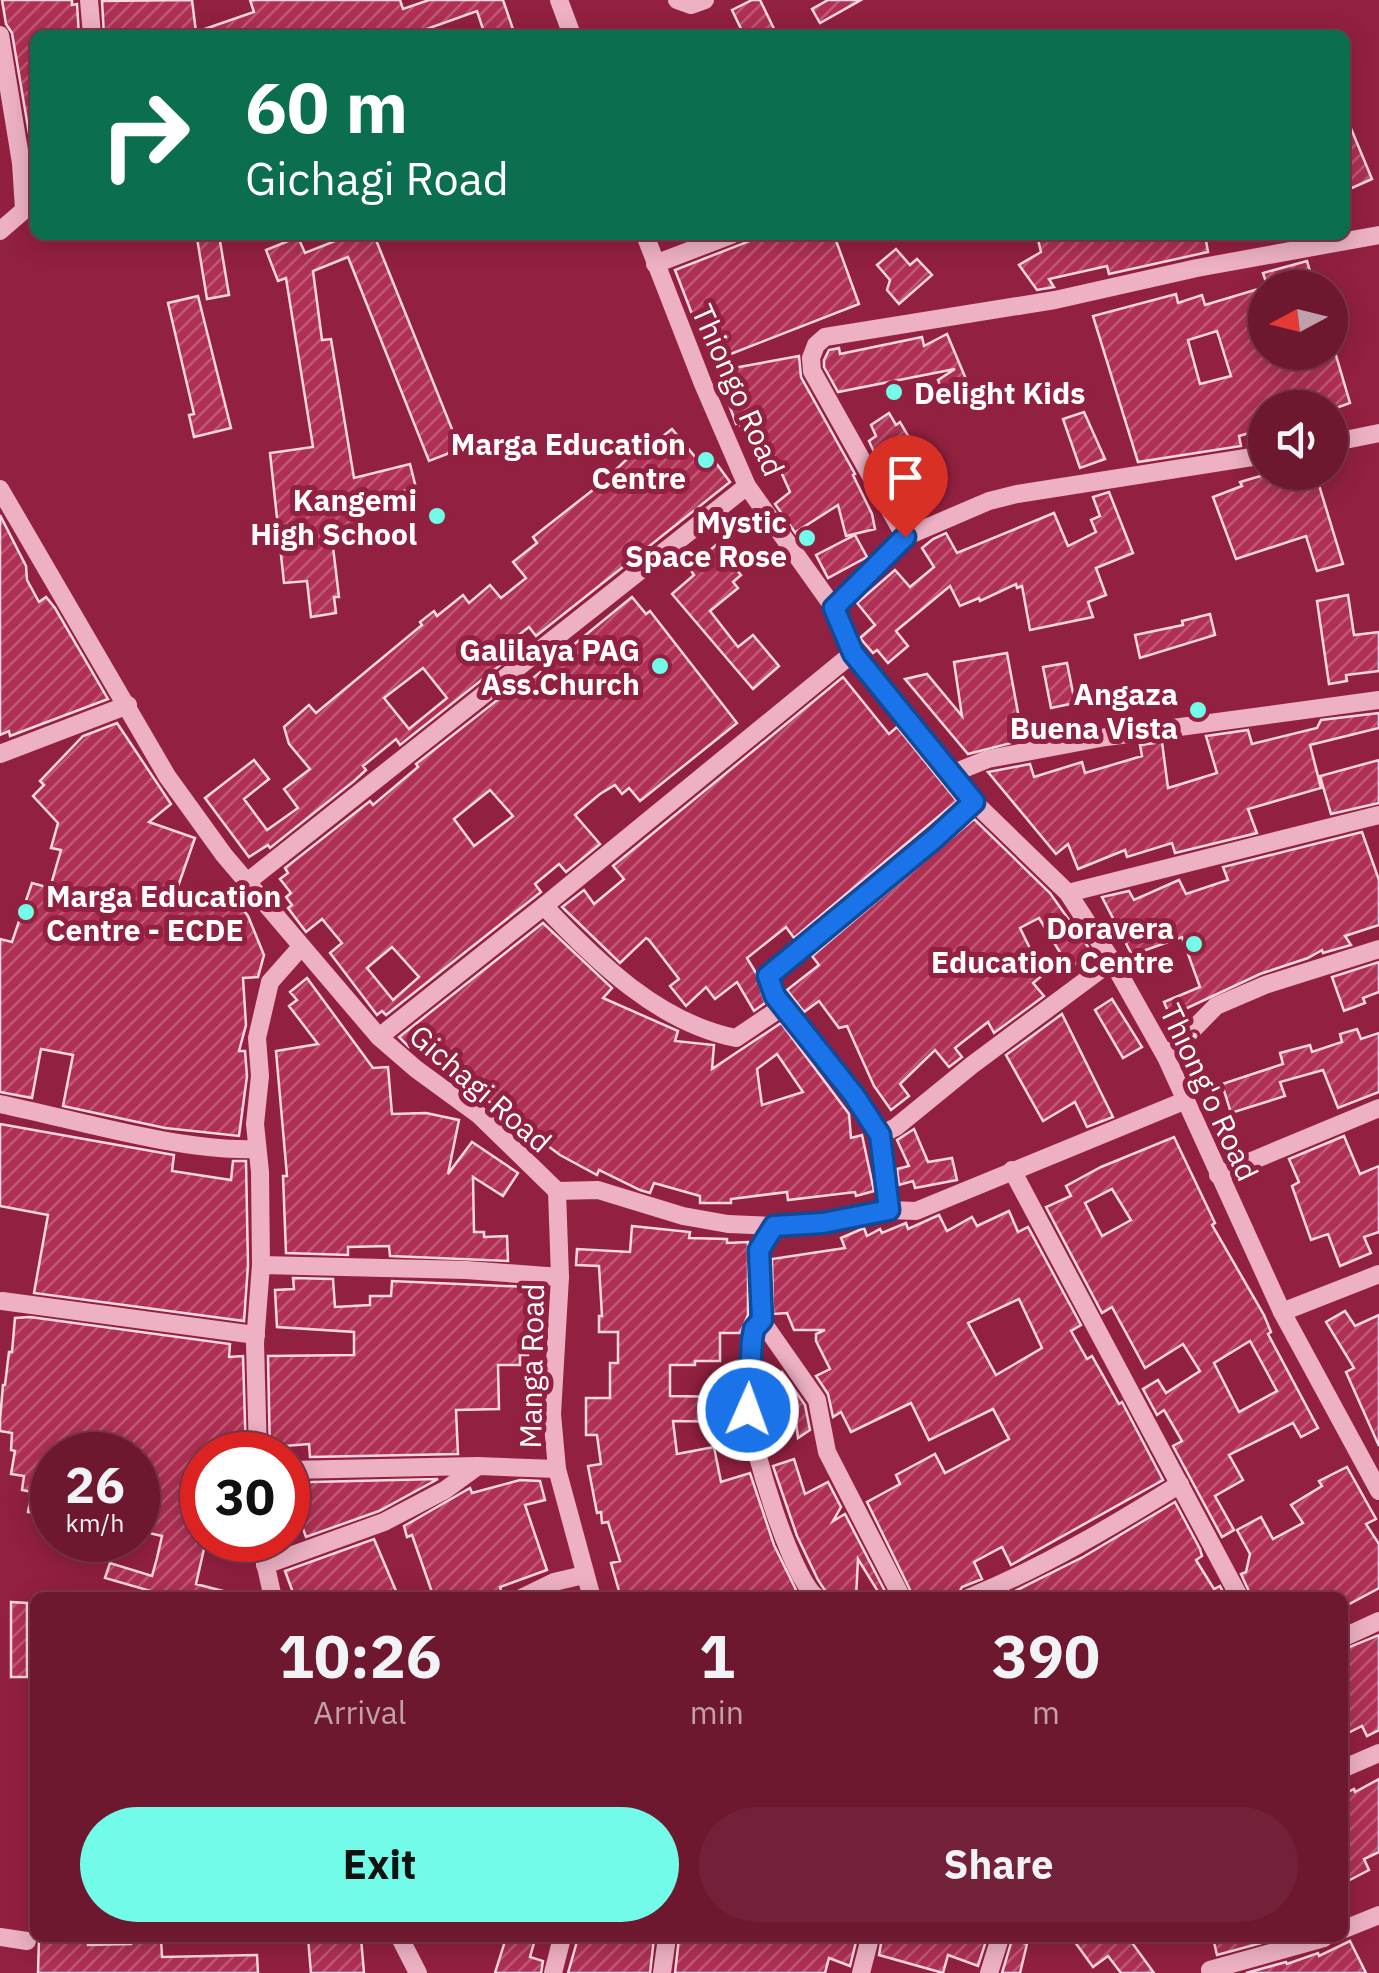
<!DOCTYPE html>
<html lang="en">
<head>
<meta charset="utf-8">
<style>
  :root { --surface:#6e1830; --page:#732138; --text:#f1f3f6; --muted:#bfa0ab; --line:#80374c; --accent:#72fbe9 }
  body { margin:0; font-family:"IBM Plex Sans",sans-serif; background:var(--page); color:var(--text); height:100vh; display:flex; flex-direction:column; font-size:38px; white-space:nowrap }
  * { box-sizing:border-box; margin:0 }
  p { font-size:32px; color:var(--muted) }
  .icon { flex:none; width:55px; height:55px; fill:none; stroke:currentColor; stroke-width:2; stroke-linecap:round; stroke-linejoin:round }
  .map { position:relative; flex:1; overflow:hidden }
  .sheet { position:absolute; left:30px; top:1592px; width:1318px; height:350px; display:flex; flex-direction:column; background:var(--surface); border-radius:15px; box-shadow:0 5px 25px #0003,0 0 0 2px var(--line) }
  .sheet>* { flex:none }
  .hud { position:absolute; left:30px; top:30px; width:1320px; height:210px; border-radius:15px; box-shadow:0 5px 25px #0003,0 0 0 2px var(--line); background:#0b6e4f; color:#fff; overflow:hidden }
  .needle { width:65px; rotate:263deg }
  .fabs { position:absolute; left:1248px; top:270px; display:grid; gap:20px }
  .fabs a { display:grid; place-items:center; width:100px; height:100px; border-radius:50%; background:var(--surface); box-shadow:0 5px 25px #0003,0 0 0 2px var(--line); font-size:50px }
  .speed { position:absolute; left:30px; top:1432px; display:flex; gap:20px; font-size:50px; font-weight:700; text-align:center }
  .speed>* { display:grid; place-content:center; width:130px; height:130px; border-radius:50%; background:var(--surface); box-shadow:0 5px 25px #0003,0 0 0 2px var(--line); line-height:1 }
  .speed small { font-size:25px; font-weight:400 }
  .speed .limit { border:15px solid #d22; background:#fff; color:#111 }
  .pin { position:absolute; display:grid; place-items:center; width:85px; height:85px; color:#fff; margin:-102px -42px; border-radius:50% 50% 50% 0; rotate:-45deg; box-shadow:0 0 10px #0007 }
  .pin .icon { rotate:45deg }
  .me { position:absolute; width:110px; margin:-55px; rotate:2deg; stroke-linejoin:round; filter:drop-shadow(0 0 8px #0008) }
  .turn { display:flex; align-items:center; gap:35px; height:210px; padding:0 50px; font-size:45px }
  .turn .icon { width:130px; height:130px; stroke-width:2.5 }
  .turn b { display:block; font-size:70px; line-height:85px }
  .eta { display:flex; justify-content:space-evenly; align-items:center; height:170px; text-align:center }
  .eta b { font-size:60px; font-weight:700; line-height:70px }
  .cta { display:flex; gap:20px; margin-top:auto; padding:20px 50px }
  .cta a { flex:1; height:115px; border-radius:60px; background:var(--accent); color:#111; font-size:40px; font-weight:700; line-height:115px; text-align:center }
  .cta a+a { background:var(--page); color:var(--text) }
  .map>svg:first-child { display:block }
  .building { fill:url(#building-hatch); stroke:#fad7e1; stroke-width:2.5; fill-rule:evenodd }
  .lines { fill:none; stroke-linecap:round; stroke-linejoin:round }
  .minor { stroke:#edb1c3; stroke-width:18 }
  .route-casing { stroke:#114b97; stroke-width:25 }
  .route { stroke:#1a73e8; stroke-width:18 }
  .poi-dot { fill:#72fbe9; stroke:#922040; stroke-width:4 }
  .labels { text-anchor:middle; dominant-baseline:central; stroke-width:10; stroke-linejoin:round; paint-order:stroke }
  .street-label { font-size:30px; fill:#fff; stroke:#922040 }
  .poi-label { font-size:30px; font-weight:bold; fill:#fff; stroke:#922040; text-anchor:end }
</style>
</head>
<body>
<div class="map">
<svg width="1379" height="1973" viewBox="0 0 1379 1973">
  <defs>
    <pattern id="building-hatch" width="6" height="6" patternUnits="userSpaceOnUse" patternTransform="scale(2.5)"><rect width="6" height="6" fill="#af3054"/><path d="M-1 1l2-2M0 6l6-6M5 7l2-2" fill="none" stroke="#bf5976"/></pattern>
  </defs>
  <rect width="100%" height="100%" fill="#922040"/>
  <g class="building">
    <path d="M2,0H72V5L77,4L79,35H71L70,31L35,35V151H32L12,33L6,24Z"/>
    <path d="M192,0L196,32L254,12L250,0H400L403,9L429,0H503L515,35H485L477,11L410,35H104L102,1Z"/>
    <path d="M752,0H760L777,35H744L732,10Z"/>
    <path d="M828,0H861L820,23L812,9Z"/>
    <path d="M1345,114L1372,179L1345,191Z"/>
    <path d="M204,235H219L229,295L207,299L197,238Z"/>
    <path d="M350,235H374L460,449L429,461L348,257L313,271L322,340L331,339L354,478L410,464L416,488L358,502L364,542L333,547L339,597H334L336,613L311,617L307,581L284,583L270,453L313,447L286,278L278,281L266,250L298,237L305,253Z"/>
    <path d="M765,235H834L859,304L728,355L712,307L692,314L675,270Z"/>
    <path d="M1037,235H1205L1208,252L1109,274L1107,266L1049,279L1054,287L1037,290L1019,265L1041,252Z"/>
    <path d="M896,249L910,265L917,259L932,275L899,304L887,290L890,280L877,265Z"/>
    <path d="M1307,261L1315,288H1268L1263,273Z"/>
    <path d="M1265,287V352H1335L1350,403L1336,408H1265V415L1257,417L1260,430L1239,436L1241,446L1138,462L1093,316L1176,294L1178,303L1202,295L1205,305ZM1217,331L1231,376L1200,384L1188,340Z"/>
    <path d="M198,296L231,428L194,437L189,415L194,414L168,303Z"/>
    <path d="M947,334L971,391L946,401L938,380L955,369L838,392L824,367V360L829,350L839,348L840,354L922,337L924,346Z"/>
    <path d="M799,356L801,377L855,474L853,475L872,514L875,529L846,536L838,505L796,532L801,541L775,504L790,492L765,436L748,443L739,423L736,424L717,371Z"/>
    <path d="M1084,412L1105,459L1080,468L1063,419Z"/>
    <path d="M889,413L896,425L900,422L920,456L890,475L881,459L878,461L869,441L876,436L871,425Z"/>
    <path d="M672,429L706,470L716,463L730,482L536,636L529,627L503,647L509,653L505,656L508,659L400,745L396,739L363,766L366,770L354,781L270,848L268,845L249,857L205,798L254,760L269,779L244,799L267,830L298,808L284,789L310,769L289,744L284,727L309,705L316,713L422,625L420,622L434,611L437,616L463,595L469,603L490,585L501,598L526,578L513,562L537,543L533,537L603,482L650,437L654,443ZM423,668L447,698L409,729L384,698Z"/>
    <path d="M1274,472H1315L1343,564L1317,571L1306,536L1236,559L1213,497L1242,486L1240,482Z"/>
    <path d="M1109,492L1133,553L1096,568L1106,595L1088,602L1093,617L1030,630L1022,586L1017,588L1016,584L980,601L979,598L960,606L950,586L896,631L908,646L888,663L877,650L873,653L860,638L875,625L857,603L895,570L910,587L934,567L922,548L933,539L946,533L957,553L1054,513L1068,546L1096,532L1091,520L1100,516L1093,497Z"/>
    <path d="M0,515L26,566L27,580L39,602L46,597L55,608L108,699L10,736L9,731L0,735Z"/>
    <path d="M855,535L867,557L828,578L816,555Z"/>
    <path d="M716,545L741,575L733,582L738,588L710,611L738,647L753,635L779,666L753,689L672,594L694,575L689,568Z"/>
    <path d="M1348,595L1354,635L1379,632V671L1346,675L1347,681L1329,684L1317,601Z"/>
    <path d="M632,597L646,614L650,611L737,723L640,801L629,788L622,794L615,785L600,794L575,815L600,844L566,872L559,864L535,884L541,892L386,1015L382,1011L377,1015L330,953L342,943L322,919L306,932L288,908L292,905L286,897L291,893L280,879L288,873L285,868L370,801L373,805L418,767L416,764L524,679L527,683ZM490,790L513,816L474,846L454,819ZM392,947L419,977L393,1000L367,968Z"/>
    <path d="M1210,614L1215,635L1140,658L1135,635L1183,625L1182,621Z"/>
    <path d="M1007,653L1023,740L968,754L905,679L927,674L962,716L954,662Z"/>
    <path d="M1067,663L1075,703L1051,708L1043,667Z"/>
    <path d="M843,677L889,734L897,727L957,801L794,938L786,927L747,958L756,973L765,1003L754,1011L737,982L715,999L706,987L686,1006L670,986L679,979L649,940L646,938L620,963L562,907L584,890L594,904L624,879L613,866Z"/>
    <path d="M1379,713V728L1310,745L1321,788L1248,809L1257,833L1175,853L1172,843L1127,857L1125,850L1078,869L1068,844L1056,854L988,772L1030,764L1034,777L1082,762L1085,773L1142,756L1140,745L1162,742L1168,788L1217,773L1206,736L1248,730L1252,744L1317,728L1321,720Z"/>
    <path d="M117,723L171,804L149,822L195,838L176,892L231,908L241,907L248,916L264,955L258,977L243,978L246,1025L239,1051H245L247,1076L239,1136L165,1128L63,1106L73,1055L41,1049L32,1098L0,1092V939L12,942L32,883L50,888L61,850L51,848L58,823L33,796L44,785L40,781L83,736Z"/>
    <path d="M1379,760V803L1331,814L1320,776Z"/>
    <path d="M974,819L1050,893L1091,951L1074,965L1067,956L1064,959L1039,918L1020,928L1043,975L1033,983L1044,996L994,1033L988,1022L955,1048L962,1057L949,1067L935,1050L900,1084L909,1096L891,1110L874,1086L847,1026L839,1028L819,1001L804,1012L787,990L819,965L812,956Z"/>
    <path d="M1362,832L1379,880V925L1345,936L1351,945L1323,953L1322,950L1308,958L1260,974L1170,1016L1164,1002L1200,987L1182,937L1132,955L1102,897L1129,891L1134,900L1179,880L1186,894L1228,880L1223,867Z"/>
    <path d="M543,923L612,988L603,998L678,1031L675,1041L714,1045L712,1069L781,1023L849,1114L851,1138L862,1135L874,1191L856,1196L855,1192L788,1200L787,1192L731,1199V1203H700V1196L654,1183L650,1193L640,1190L599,1170L597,1175L560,1155L487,1100L418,1038L409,1047L399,1037ZM777,1054L803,1092L762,1105L757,1069Z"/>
    <path d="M1379,962V992L1363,998L1365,1003L1344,1011L1332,977Z"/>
    <path d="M307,978L373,1068L388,1067L392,1114L426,1113L459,1120L448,1174L472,1142L518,1173L503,1196L473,1177L474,1232H484V1237L507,1236L508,1261L390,1256L389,1246L348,1247V1255L286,1253L283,1176H287L276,1051L318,1044L289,1006L297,1000L290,992Z"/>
    <path d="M1112,999L1142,1047L1123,1058L1095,1010Z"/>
    <path d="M1062,1014L1113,1117L1087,1127L1075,1102L1043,1121L1006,1055Z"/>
    <path d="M1357,1029L1361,1039L1379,1033V1092L1338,1108L1323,1070L1280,1082L1285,1096L1231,1113L1222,1084L1283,1064L1280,1053L1310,1045L1312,1052L1342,1042L1340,1034Z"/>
    <path d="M0,1124L174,1155L172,1171L231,1180L233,1161H246L248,1265L244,1321L34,1293L48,1215L0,1206Z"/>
    <path d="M914,1129L928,1162L952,1158L957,1180L915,1188L913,1181L899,1185L897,1169L909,1166L897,1140Z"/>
    <path d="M1344,1136L1360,1174L1379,1166V1232L1364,1237L1371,1253L1340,1266L1328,1234L1311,1240L1292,1186L1299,1182L1289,1159Z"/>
    <path d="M1174,1137L1215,1223L1212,1225L1264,1315L1271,1332L1268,1334L1318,1428L1301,1437L1293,1423L1229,1455L1243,1480L1215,1496L1234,1530L1222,1537L1173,1446L1182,1441L1164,1410L1157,1415L1143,1389L1158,1380L1166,1393L1200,1371L1183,1344L1145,1368L1112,1307L1102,1313L1046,1207L1071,1196L1066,1186L1101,1167ZM1112,1189L1131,1220L1102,1236L1085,1203ZM1250,1341L1277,1391L1239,1412L1214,1363Z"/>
    <path d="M1009,1211L1018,1232L1028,1227L1081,1325L1071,1331L1087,1359L1092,1356L1119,1404L1122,1402L1163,1480L1011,1565L1002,1547L974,1562L982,1579L962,1587L956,1598H914L867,1502L900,1484L896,1475L935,1454L945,1473L1009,1439L993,1409L929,1440L911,1403L851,1432L841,1412L833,1417L828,1394L816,1376L830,1369L816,1341V1334L825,1330H794L787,1313L773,1314L772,1259L845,1248L841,1238L864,1228L867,1236L880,1229L882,1233L906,1223L908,1229L939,1215L947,1231L972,1217L977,1226ZM1019,1299L1042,1348L996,1375L968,1323Z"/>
    <path d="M632,1226L690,1232L689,1238L727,1239V1243L748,1242V1315L740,1333H720V1361H695V1365H670V1396L735,1397L737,1422L673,1421L677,1454L714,1447L721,1482L750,1473L774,1545L800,1598H722L721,1592L686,1598H621L611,1563L620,1561L608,1522L602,1523L601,1512L597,1513L588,1466L601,1464L597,1435H586V1398H610V1363H618V1332H599V1316H602L599,1266L576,1265L577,1249L630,1252Z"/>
    <path d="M293,1278L333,1279L335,1307L370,1305V1296H391L392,1281L528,1287V1355H520V1365H498L499,1409L456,1410L458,1454L310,1457L309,1444L272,1447L270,1455L268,1356L354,1355V1332L277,1327L275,1290L294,1289Z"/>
    <path d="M1345,1311L1355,1326L1379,1315V1446L1346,1372L1354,1368L1326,1322Z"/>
    <path d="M30,1317L230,1344L229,1357L243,1356L246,1455H202V1540H206L196,1584L227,1592V1598H175L105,1578L110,1563L152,1576L157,1558L162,1536L149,1533L155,1477L138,1476V1455H52V1516L28,1512L32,1492L22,1490L24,1476L11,1474L15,1451L11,1450L12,1433L0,1431V1420L3,1385H5L9,1352H12L15,1318Z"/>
    <path d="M782,1372L805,1405L810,1430L798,1438L796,1422H763L760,1397H767V1381Z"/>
    <path d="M794,1459L805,1494L828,1482L841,1507L833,1521L845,1514L887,1595L882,1598L858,1559L856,1598H830L818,1580L797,1536L773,1466Z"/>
    <path d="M1347,1467L1376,1519L1366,1524L1379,1544V1588L1342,1608V1598H1252L1241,1574L1246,1572L1250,1554L1237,1530L1261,1517L1273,1539L1303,1523L1291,1505L1322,1486L1319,1481Z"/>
    <path d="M438,1479L379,1511L306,1537L301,1523L288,1526V1486L312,1482Z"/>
    <path d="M520,1480L540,1481L545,1500L525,1505L547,1570L500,1587L503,1598H434L412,1535L407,1537L404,1526L470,1488L472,1493Z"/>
    <path d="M1175,1502L1200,1549L1202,1556L1196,1560L1214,1589L1220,1586L1226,1598H1001L1083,1557Z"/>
    <path d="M374,1539L399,1598H295L285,1571Z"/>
    <path d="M11,1602L27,1603V1677H11Z"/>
    <path d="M1379,1635V1730L1367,1736L1362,1726L1342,1736V1650Z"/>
    <path d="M1379,1779V1852L1364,1859L1369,1870L1342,1884V1795L1354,1789L1355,1792Z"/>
    <path d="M39,1938H88V1945L131,1944V1940L161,1938L162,1957L257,1955L258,1973H38Z"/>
    <path d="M308,1938H361L364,1973H311Z"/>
    <path d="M506,1938L534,1943L530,1957L543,1961L541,1973H495Z"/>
    <path d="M578,1938H654L650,1973H568Z"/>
    <path d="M679,1938H857L850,1966L829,1958L825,1973H675Z"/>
    <path d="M882,1938H987L978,1966L948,1955L943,1973L879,1955Z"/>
    <path d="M1072,1938H1132L1130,1940L1154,1973H1121L1108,1956L1093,1967Z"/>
    <path d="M1213,1938H1280L1217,1955Z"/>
    <path d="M1012,1940L1027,1944L1020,1973H1002Z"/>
    <path d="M1350,1941L1366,1973H1246L1286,1962L1287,1964L1318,1953L1319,1956Z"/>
  </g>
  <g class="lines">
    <g class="minor">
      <path d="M89,0L92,35"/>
      <path d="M559,0L572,35"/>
      <path d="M677,0L691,5L705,0"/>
      <path d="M0,35L21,163L24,209"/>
      <path d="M0,231L30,205"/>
      <path d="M645,235L703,384L747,486L834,608L853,653L974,802L1068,893L1112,961L1166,1057L1282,1312L1379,1491"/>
      <path d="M655,264L731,235"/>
      <path d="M1330,443L1379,433"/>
      <path d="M1265,455L1017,494L989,501L905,537L812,371L811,358L816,345L825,337L1055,300L1197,268L1379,235"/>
      <path d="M0,489L167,776L224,855L379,1037L416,1069L479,1115L557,1191L598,1190L683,1216L728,1224L774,1226L823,1223L889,1210L916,1211L1184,1101"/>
      <path d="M834,608L905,537"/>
      <path d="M0,754L128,705"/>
      <path d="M951,774L988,759L1106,737L1379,700"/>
      <path d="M247,882L747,486"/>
      <path d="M1068,893L1379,815"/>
      <path d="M544,906C597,962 659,1023 736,1038L785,1005"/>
      <path d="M379,1037L544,906L853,653"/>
      <path d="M1166,1057L1216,1006L1265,985L1379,949"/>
      <path d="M0,1104C77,1120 181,1152 257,1149"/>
      <path d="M880,1135L896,1127L972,1065L1112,961"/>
      <path d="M1012,1170L1240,1598"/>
      <path d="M1218,1175L1379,1108"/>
      <path d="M557,1191L560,1277L552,1414L557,1469L592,1598"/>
      <path d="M889,1210L880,1135L854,1095L775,995L768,976L935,838L974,802"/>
      <path d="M774,1226L759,1249L761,1320L753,1329L752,1340C750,1363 747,1387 748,1410C751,1444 792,1583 818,1598"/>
      <path d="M261,1265L466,1270L560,1277"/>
      <path d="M2,1301L256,1335"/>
      <path d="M1282,1312L1379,1274"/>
      <path d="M761,1320L817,1400L827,1452L902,1598"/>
      <path d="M258,1455L255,1343L261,1265L260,1172L255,1124L260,1076L257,1038L270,982L301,947"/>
      <path d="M288,1470L477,1466"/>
      <path d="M260,1540L273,1598"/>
      <path d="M265,1565L384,1522L445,1490L478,1466L557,1469"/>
      <path d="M521,1598L554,1582L584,1575"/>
      <path d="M968,1598C1044,1567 1111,1527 1180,1484"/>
      <path d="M1342,1638L1379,1621"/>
      <path d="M1342,1769L1379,1753"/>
      <path d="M1342,1930L1379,1915"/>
      <path d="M0,1937L27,1941"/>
      <path d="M400,1938L418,1973"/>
      <path d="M1210,1970L1324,1938"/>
      <path d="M553,1973L562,1938"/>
      <path d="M662,1973L667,1938"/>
      <path d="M861,1973L870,1938"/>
      <path d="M989,1973L1000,1938"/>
    </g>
  </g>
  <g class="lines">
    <g class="route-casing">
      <path id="route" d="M748,1410L752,1340L754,1329L762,1320L759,1250L774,1226L823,1223L889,1210L880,1135L854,1095L775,996L768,976L935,838L974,802L853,653L834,608L905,537"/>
    </g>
    <use href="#route" class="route"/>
  </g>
  <g class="poi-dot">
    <circle cx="894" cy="392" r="10"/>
    <circle cx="706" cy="460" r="10"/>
    <circle cx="437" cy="516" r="10"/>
    <circle cx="807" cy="538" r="10"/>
    <circle cx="660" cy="666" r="10"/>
    <circle cx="1198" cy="710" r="10"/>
    <circle cx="26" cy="912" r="10"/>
    <circle cx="1194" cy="944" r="10"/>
  </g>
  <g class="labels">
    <g class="street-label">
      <text transform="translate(739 390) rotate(66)">Thiongo Road</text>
      <text transform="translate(481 1088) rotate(41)">Gichagi Road</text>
      <text transform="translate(1210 1092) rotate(65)">Thiong'o Road</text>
      <text transform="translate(531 1366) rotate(-89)">Manga Road</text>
    </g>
    <g class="poi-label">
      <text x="914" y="392" text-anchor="start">Delight Kids</text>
      <text x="686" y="443">Marga Education<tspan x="686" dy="34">Centre</tspan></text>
      <text x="417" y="499">Kangemi<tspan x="417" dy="34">High School</tspan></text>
      <text x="787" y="521">Mystic<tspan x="787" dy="34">Space Rose</tspan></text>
      <text x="640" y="649">Galilaya PAG<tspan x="640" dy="34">Ass.Church</tspan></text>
      <text x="1178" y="693">Angaza<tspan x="1178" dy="34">Buena Vista</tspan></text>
      <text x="46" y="895" text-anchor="start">Marga Education<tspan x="46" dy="34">Centre - ECDE</tspan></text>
      <text x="1174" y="927">Doravera<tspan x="1174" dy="34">Education Centre</tspan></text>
    </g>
  </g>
</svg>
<div class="fabs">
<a><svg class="needle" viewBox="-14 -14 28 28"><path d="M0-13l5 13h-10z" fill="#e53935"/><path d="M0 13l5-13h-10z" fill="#bfa0ab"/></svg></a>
<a><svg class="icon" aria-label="sound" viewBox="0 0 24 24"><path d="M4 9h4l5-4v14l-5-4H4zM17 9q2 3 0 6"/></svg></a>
</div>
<div class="speed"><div>26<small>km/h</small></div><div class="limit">30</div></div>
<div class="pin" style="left:905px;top:537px;background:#d93025"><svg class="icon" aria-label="arrive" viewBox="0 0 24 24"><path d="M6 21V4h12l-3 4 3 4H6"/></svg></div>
<svg class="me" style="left:748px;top:1410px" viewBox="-20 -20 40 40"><circle r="17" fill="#1a73e8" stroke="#fff" stroke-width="3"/><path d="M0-11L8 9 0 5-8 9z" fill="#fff"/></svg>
<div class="hud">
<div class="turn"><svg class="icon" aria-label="right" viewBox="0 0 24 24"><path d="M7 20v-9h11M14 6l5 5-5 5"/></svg><div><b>60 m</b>Gichagi Road</div></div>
</div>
<section class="sheet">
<div class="eta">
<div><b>10:26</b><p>Arrival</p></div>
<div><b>1</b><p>min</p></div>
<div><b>390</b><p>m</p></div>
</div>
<div class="cta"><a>Exit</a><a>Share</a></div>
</section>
</div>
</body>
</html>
